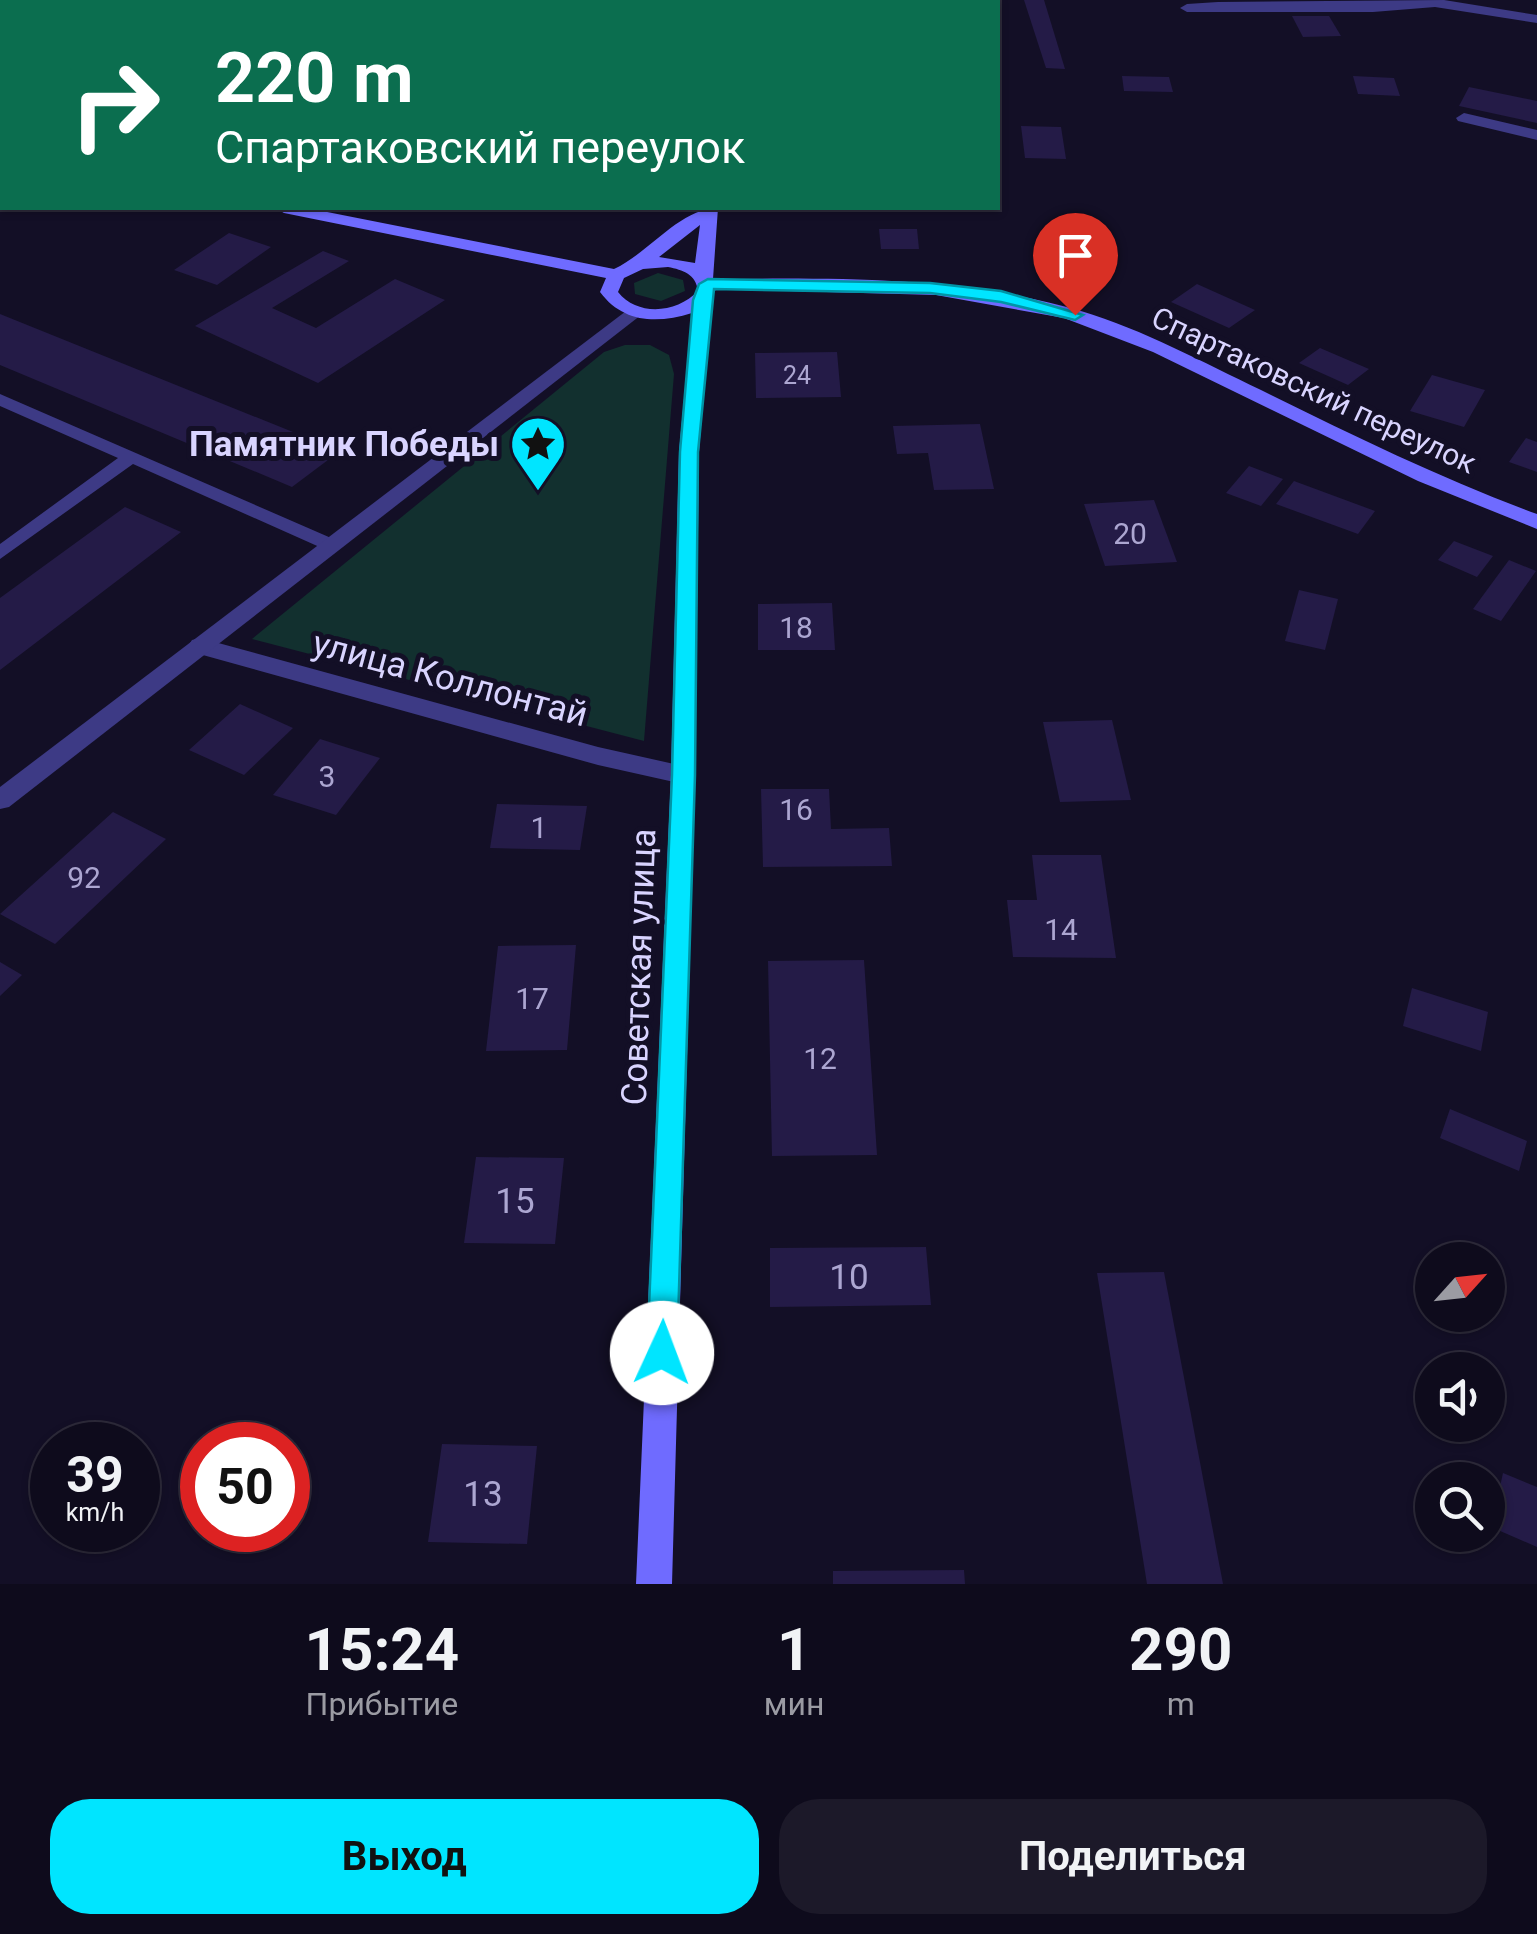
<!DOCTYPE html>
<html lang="ru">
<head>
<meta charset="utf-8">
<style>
  :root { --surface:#0e0b1c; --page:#1c1929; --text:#f1f3f6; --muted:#9b9ba3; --line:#2e2b3b; --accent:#00e5ff }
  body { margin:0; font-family:Roboto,sans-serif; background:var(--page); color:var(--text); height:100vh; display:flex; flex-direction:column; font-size:38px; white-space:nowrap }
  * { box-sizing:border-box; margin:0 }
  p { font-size:32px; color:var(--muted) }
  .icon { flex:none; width:55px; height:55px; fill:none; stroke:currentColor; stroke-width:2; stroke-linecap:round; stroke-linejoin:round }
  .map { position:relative; height:1584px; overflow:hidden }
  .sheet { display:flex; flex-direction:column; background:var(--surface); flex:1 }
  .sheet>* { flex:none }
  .top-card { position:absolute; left:0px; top:0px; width:1000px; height:210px; box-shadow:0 2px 8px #0004,0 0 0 2px var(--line); background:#0b6e4f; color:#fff; overflow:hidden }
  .needle { width:65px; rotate:63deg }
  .tools { position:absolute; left:1415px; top:1242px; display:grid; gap:20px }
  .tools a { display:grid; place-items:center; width:90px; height:90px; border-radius:50%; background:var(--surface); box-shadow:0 2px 8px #0004,0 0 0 2px var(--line); font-size:50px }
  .speed { position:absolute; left:30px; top:1422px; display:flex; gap:20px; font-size:50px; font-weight:700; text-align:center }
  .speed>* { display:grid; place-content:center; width:130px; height:130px; border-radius:50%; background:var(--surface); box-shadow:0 2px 8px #0004,0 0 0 2px var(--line); line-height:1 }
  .speed small { font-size:25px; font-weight:400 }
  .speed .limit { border:15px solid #d22; background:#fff; color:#111 }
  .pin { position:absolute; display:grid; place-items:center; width:85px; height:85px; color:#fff; margin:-102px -42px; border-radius:50% 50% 50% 0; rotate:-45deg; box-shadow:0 0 10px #0007 }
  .pin .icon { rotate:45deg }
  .me { position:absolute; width:110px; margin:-55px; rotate:2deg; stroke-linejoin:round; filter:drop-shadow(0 0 8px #0008) }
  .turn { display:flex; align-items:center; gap:35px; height:210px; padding:0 50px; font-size:45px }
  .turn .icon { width:130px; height:130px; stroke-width:2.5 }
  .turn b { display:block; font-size:70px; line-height:85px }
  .eta { display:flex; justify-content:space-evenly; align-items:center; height:170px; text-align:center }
  .eta b { font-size:60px; font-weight:700; line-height:70px }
  .primary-button { display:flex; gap:20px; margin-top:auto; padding:20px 50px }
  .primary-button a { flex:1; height:115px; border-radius:40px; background:var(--accent); color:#111; font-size:40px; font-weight:700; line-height:115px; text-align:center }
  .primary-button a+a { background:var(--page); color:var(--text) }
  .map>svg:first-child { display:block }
  .green { fill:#12302f }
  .building { fill:#241b47 }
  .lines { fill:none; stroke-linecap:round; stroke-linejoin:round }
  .service { fill:#3d3a85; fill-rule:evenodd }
  .pedestrian { fill:#3d3a85; fill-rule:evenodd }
  .minor { fill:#3d3a85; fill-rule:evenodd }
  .tertiary { fill:#3d3a85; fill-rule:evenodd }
  .secondary { fill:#6f6bff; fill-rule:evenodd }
  .route { fill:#00e5ff; stroke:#0095a6; stroke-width:2.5 }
  .labels { text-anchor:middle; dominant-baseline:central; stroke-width:10; stroke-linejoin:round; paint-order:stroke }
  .far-number-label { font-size:25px; fill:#aca6d1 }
  .far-street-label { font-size:30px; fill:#d9d4ff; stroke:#130f26 }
  .number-label { font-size:30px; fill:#aca6d1 }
  .poi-label { font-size:35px; font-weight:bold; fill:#d9d4ff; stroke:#130f26; text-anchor:end }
  .street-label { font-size:35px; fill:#d9d4ff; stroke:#130f26 }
  .near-number-label { font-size:35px; fill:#aca6d1 }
</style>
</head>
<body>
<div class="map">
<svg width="1537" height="1584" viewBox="0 0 1537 1584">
  <rect width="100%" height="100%" fill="#130f26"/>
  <g class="green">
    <path d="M658,273L683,280L685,291L661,301L635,294L634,283Z"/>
    <path d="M625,345H650L669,355L674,374L644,741L252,639L604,352Z"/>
  </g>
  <g class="building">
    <path d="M1024,0H1044L1065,69L1046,68Z"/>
    <path d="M1292,16H1329L1341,36L1303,37Z"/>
    <path d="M1122,76L1169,77L1173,92L1124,91Z"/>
    <path d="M1353,76L1394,78L1400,96L1358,94Z"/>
    <path d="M1469,87L1537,101V123L1459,106Z"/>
    <path d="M1021,126L1061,127L1066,159L1025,158Z"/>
    <path d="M879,229H917L919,249H881Z"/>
    <path d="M229,233L271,247L217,285L174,270Z"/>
    <path d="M323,251L349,261L272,308L316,328L395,279L445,300L318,383L195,326Z"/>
    <path d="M1197,284L1255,310L1229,328L1171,302Z"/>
    <path d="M0,314L340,451L292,487L0,365Z"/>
    <path d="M1320,348L1369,369L1348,385L1299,363Z"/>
    <path d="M837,352L841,397L756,398L755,353Z"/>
    <path d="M1432,375L1485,390L1464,427L1410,411Z"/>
    <path d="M980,424L994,489L934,490L928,453L897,454L893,426Z"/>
    <path d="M1526,438L1537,442V472L1509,462Z"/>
    <path d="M1249,466L1283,479L1261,506L1226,493Z"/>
    <path d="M1294,481L1375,511L1358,534L1276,504Z"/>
    <path d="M1154,500L1177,562L1105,566L1084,504Z"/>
    <path d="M125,507L181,532L0,670V598Z"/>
    <path d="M1454,541L1493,556L1477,577L1438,560Z"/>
    <path d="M1509,560L1536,571L1501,621L1473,609Z"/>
    <path d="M1299,590L1338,599L1325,650L1285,641Z"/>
    <path d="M832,603L835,650H758V604Z"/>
    <path d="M240,704L293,728L244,775L189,750Z"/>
    <path d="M1112,720L1131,800L1060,802L1043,722Z"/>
    <path d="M320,739L380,758L336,815L273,795Z"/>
    <path d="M761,789H829L831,829L889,828L892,866L763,867Z"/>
    <path d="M497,804L587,806L580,850L490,848Z"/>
    <path d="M113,812L166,839L55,944L0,914Z"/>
    <path d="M1032,855H1101L1116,958L1013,957L1007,900H1037Z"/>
    <path d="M576,945L567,1050L486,1051L498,946Z"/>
    <path d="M864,960L877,1155L772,1156L768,961Z"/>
    <path d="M0,962L22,975L0,996Z"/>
    <path d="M1412,988L1488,1012L1481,1051L1403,1026Z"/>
    <path d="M1450,1109L1527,1141L1519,1171L1440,1138Z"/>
    <path d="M476,1157L564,1158L555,1244L464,1243Z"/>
    <path d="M926,1247L931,1305L770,1307V1248Z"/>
    <path d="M1164,1272L1223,1584H1147L1097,1273Z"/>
    <path d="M442,1444L537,1446L527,1544L428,1542Z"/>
    <path d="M1503,1473L1537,1487V1547L1491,1527Z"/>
    <path d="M964,1570L965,1584H833V1571Z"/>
  </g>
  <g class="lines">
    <path class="service" d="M0,394L338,541L341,545L338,549H324L133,464L0,559V544L118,458L0,406Z"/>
    <path class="pedestrian" d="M200,638L598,747L683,766L692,769L695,775L692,781L683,784L598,765L192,652L188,646L192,640Z"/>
    <g class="minor">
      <path d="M1444,0L1537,15V23L1435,7L1373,12H1187L1180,8L1187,4L1218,2Z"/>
      <path d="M1464,113L1537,130V140L1458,121L1456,118Z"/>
    </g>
    <path class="tertiary" d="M634,305L643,311L641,315L9,807L0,809V787Z"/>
    <g class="secondary">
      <rect x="701" y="0" width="14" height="2"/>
      <path d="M0,75L2,76V86L0,85Z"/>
      <path d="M2,129V140L0,141V130Z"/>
      <path d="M275,208H307L614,269C649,253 680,208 718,208L713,279C836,278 962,276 1081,311C1144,330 1202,362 1261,390C1352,435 1442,479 1537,514V529L1418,481L1153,352L1064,318L936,295L716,289L711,299L699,452L695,775L672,1584H636L671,775L679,452L692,313C657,324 623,323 600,292L606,278L284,213ZM700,225L695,263L659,257ZM668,267C683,270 696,274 698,291C677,313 638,317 618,292L624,278L643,269Z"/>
    </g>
  </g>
  <path class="route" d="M708,279L930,283L1001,291L1083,315L1075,320L1001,302L930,293L714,289L698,452L695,775L677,1353L673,1363L662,1367L652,1363L647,1353L672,775L680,452L693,300L699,284Z"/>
  <defs>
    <g id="sight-pin" transform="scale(2.875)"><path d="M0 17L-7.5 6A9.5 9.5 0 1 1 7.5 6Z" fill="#00e5ff" stroke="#130f26"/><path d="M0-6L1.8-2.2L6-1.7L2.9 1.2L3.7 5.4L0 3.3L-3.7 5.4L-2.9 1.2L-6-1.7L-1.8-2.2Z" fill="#111"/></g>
  </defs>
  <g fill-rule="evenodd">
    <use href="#sight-pin" x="538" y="444"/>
  </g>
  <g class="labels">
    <g class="far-number-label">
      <text x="797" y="375">24</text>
    </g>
    <g class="far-street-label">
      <text transform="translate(1314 390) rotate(25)">Спартаковский переулок</text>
    </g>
    <g class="number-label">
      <text x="1130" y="533">20</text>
      <text x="796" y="627">18</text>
      <text x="327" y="776">3</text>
      <text x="796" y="809">16</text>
      <text x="539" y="827">1</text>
      <text x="84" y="877">92</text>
      <text x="1061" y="929">14</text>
      <text x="532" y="998">17</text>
      <text x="820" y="1058">12</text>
    </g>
    <g class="poi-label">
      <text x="499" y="444">Памятник Победы</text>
    </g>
    <g class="street-label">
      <text transform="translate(450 679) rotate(15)">улица Коллонтай</text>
      <text transform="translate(639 967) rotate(-88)">Советская улица</text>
    </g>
    <g class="near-number-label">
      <text x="515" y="1201">15</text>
      <text x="849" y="1277">10</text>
      <text x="483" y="1494">13</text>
    </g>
  </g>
</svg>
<div class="tools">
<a><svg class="needle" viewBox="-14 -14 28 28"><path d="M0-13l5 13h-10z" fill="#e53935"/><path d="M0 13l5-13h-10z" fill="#9b9ba3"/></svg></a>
<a><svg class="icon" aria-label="sound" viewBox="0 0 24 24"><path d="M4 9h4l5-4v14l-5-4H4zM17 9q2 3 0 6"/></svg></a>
<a><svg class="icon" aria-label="search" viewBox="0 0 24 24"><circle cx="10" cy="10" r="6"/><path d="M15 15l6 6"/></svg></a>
</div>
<div class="speed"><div>39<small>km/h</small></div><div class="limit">50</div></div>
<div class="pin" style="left:1075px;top:315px;background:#d93025"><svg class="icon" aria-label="arrive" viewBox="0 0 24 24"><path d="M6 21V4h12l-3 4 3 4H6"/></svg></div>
<svg class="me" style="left:662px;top:1353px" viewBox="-20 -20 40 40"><circle r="19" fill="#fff"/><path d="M0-13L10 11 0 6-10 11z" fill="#00e5ff"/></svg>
<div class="top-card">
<div class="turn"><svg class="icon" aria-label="right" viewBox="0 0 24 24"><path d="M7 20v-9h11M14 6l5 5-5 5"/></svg><div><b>220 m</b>Спартаковский переулок</div></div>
</div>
</div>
<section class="sheet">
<div class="eta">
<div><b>15:24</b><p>Прибытие</p></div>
<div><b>1</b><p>мин</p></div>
<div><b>290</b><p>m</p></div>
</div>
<div class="primary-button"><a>Выход</a><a>Поделиться</a></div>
</section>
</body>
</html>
